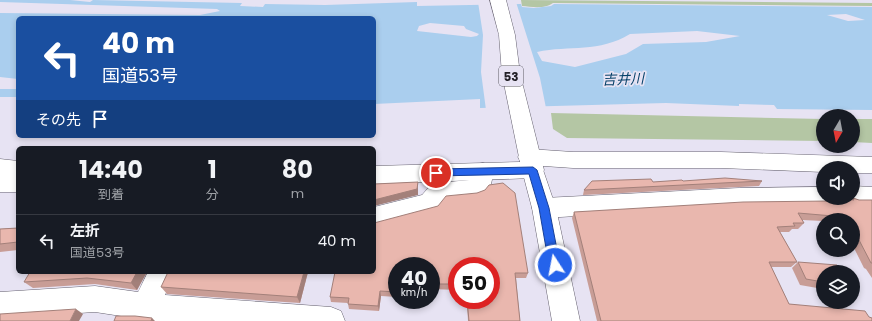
<!DOCTYPE html>
<html lang="ja">
<head>
<meta charset="utf-8">
<style>
  :root { --surface:#171b24; --page:#242831; --text:#f1f3f6; --muted:#9ea1a6; --line:#363941 }
  body { margin:0; font-family:Poppins,"Noto Sans JP",sans-serif; background:var(--page); color:var(--text); height:100vh; display:flex; flex-direction:column; font-size:15px; white-space:nowrap }
  * { box-sizing:border-box; margin:0 }
  p { font-size:13px; color:var(--muted) }
  .icon { flex:none; width:22px; height:22px; fill:none; stroke:currentColor; stroke-width:2; stroke-linecap:round; stroke-linejoin:round }
  .map { position:relative; flex:1; overflow:hidden }
  .sheet { position:absolute; left:16px; top:146px; width:360px; height:128px; display:flex; flex-direction:column; background:var(--surface); border-radius:6px; box-shadow:0 2px 6px #0003 }
  .sheet>* { flex:none }
  .banner { position:absolute; left:16px; top:16px; width:360px; height:122px; border-radius:6px; box-shadow:0 2px 6px #0003; background:#1a4fa0; color:#fff; overflow:hidden }
  .needle { width:26px; rotate:190deg }
  .buttons { position:absolute; left:816px; top:109px; display:grid; gap:8px }
  .buttons a { display:grid; place-items:center; width:44px; height:44px; border-radius:50%; background:var(--surface); box-shadow:0 2px 6px #0003; font-size:20px }
  .speed { position:absolute; left:388px; top:257px; display:flex; gap:8px; font-size:20px; font-weight:700; text-align:center }
  .speed>* { display:grid; place-content:center; width:52px; height:52px; border-radius:50%; background:var(--surface); box-shadow:0 2px 6px #0003; line-height:1 }
  .speed small { font-size:10px; font-weight:400 }
  .speed .limit { border:6px solid #d22; background:#fff; color:#111 }
  .pin { position:absolute; display:grid; place-items:center; width:34px; height:34px; color:#fff; margin:-17px; border:2px solid #fff; border-radius:50%; box-shadow:0 1px 4px #0007 }
  .me { position:absolute; width:44px; margin:-22px; rotate:349deg; stroke-linejoin:round; filter:drop-shadow(0 0 3px #0008) }
  .turn { display:flex; align-items:center; gap:14px; height:84px; padding:0 20px; font-size:18px }
  .turn .icon { width:52px; height:52px; stroke-width:2.5 }
  .turn b { display:block; font-size:28px; line-height:34px }
  .then { display:flex; align-items:center; height:38px; padding:0 20px; background:#0003; gap:8px; font-size:15px }
  .eta { display:flex; justify-content:space-evenly; align-items:center; height:68px; text-align:center }
  .eta b { font-size:24px; font-weight:700; line-height:28px }
  ul { padding:0; list-style:none }
  li { display:flex; align-items:center; gap:12px; height:52px; padding:0 20px; border-top:1px solid var(--line) }
  li div { flex:1 }
  li b { display:block; font-size:15px }
  li em { font-style:normal }
  .map>svg:first-child { display:block }
  .green { fill:#b4c6a4 }
  .water { fill:#aaceee; fill-rule:evenodd }
  .pier { fill:#e7e3f3 }
  .lines { fill:none; stroke-linecap:round; stroke-linejoin:round }
  .minor-casing { stroke:#65616f; stroke-width:1 }
  .major-casing { stroke:#65616f; stroke-width:1 }
  .highway-casing { stroke:#65616f; stroke-width:1 }
  .minor { fill:#fff; fill-rule:evenodd }
  .major { fill:#fff; fill-rule:evenodd }
  .highway { fill:#fff; fill-rule:evenodd }
  .wall { fill:#c89d96 }
  .shaded-wall { fill:#a3807a }
  .building { fill:#e9b7ae; stroke:#a3807a }
  .route { fill:#2563eb; stroke:#184099 }
  .labels { text-anchor:middle; dominant-baseline:central; stroke-width:3.5; stroke-linejoin:round; paint-order:stroke }
  .shield { fill:#e7e3f3; stroke:#5c5a63; stroke-width:1 }
  .shield-label { font-size:12px; font-weight:bold; fill:#211f25 }
  .water-label { font-size:14px; font-style:italic; fill:#054069; stroke:#e7e3f3 }
</style>
</head>
<body>
<div class="map">
<svg width="872" height="321" viewBox="0 0 872 321">
  <rect width="100%" height="100%" fill="#e7e3f3"/>
  <g class="green">
    <path d="M521,0L872,3V6L553,3C545,9 532,7 522,6Z"/>
    <path d="M551,113L823,119V141L567,138L553,129Z"/>
    <path d="M853,119H872V143L853,142Z"/>
  </g>
  <g class="water">
    <path d="M0,0H70L90,2L93,0L242,3L240,6L263,7L265,4L325,5L417,2V6L521,4L522,7L534,8L551,6L554,4L872,7V110L777,109L774,105L739,104V106L666,103L480,108V99L374,104V18H18V79L0,77V13L200,15L220,11L217,9L0,2ZM846,14L865,20L848,21L827,15ZM430,23L464,26L466,29L479,34L477,36L471,37L417,31L419,26ZM697,31L740,36L706,42L643,44L626,54L575,67L542,61L537,52C570,45 599,53 630,34Z"/>
    <rect x="0" y="89" width="18" height="8"/>
  </g>
  <path class="pier" d="M478,2H516L540,78L546,108L486,110L481,72L483,35Z"/>
  <g class="lines">
    <g class="minor-casing">
      <g id="minor">
        <path d="M529,149L573,152H721L872,157V173H853V168H823V172L721,168H573L529,165L521,163L518,157L521,151Z"/>
        <path d="M483,163L491,165L494,171L491,184L484,194L476,197L445,200L438,210L374,227V207L422,195L430,186L438,183L469,180L475,165Z"/>
        <path d="M853,186L872,187V205L853,204L845,201L843,198H853Z"/>
        <path d="M823,187V198H834L831,203L823,205L739,206L544,218L535,215L532,208L535,201L544,198L739,188Z"/>
        <path d="M148,272H175L165,295L331,307L341,311L345,321H154L95,312L0,318V292L95,286L138,292Z"/>
      </g>
    </g>
    <g class="major-casing">
      <path id="major" d="M533,162L541,164L556,208L580,321H552L532,208L522,170L525,164Z"/>
    </g>
    <g class="highway-casing">
      <g id="highway">
        <path d="M490,0H506L515,35L520,74L544,170L541,176L533,178L374,184V166L520,162L502,74L499,35Z"/>
        <path d="M0,159L18,161V192H0Z"/>
      </g>
    </g>
    <use href="#minor" class="minor"/>
    <use href="#major" class="major"/>
    <use href="#highway" class="highway"/>
  </g>
  <g class="wall">
    <path d="M683,181H762L759,186L583,195L584,190L653,182Z"/>
    <path d="M853,198L859,200H872V278L866,269L864,268L853,246V220H823V221L802,220L804,223L798,229H792L789,232H780L797,262L791,267H771L789,304L869,317L872,321H597L572,218L574,212L829,201L851,200Z"/>
    <path d="M374,223L528,273L526,278H516L520,321H468L467,304H462V300H491L457,266V290L431,289V266H397V297L381,296L379,311L349,309L348,304V303L331,302L330,297Z"/>
    <path d="M18,228V250L0,252V229Z"/>
    <path d="M798,262L823,272V289L800,285L792,268Z"/>
    <path d="M147,272L137,290L95,284L33,288L24,282Z"/>
    <path d="M308,272L300,303L167,294L161,287Z"/>
  </g>
  <g class="shaded-wall">
    <path d="M418,182V195L374,206V200Z"/>
    <path d="M137,272H147L137,290L131,283Z"/>
    <path d="M304,272H308L300,303L297,297Z"/>
    <path d="M380,291L381,296L379,311L378,306Z"/>
    <path d="M76,309L83,314L79,321H70Z"/>
    <path d="M152,318L155,321H151Z"/>
  </g>
  <g class="building">
    <path d="M725,178L762,181L584,190L592,181L651,179L653,182L682,180L683,181Z"/>
    <path d="M418,182L417,189L374,200V184Z"/>
    <path d="M503,183L515,193L528,273H515L520,321H469L467,300H491V266H457V284H431V266H397V292L380,291L378,306L348,304L349,298L330,297L335,272H374V223L438,206L446,196L477,193L485,190L489,185Z"/>
    <path d="M838,198L854,200L853,198L859,200H872V263H871L859,240L853,239V220H836L833,216L798,213L804,223H793L795,226L777,227L797,262H769L789,304L865,311L869,317L872,318V321H601L574,212L743,202L829,201Z"/>
    <path d="M18,228V242L0,244V229Z"/>
    <path d="M798,262L837,265L840,272H823V282L806,279Z"/>
    <path d="M30,272H137L131,283L87,278L24,282Z"/>
    <path d="M168,272H304L297,297L161,287Z"/>
    <path d="M76,309L70,321H0V314Z"/>
    <path d="M116,316H135L152,318L151,321H114Z"/>
  </g>
  <path class="route" d="M533,167L537,170L549,208L560,265L559,268L555,269L551,268L549,265L539,208L529,174L436,176L431,173L436,169Z"/>
  <g class="labels">
    <rect class="shield" x="499" y="66" width="24" height="20" rx="3"/>
    <g class="shield-label">
      <text x="511" y="76">53</text>
    </g>
    <g class="water-label">
      <text transform="translate(623 79) rotate(-2)">吉井川</text>
    </g>
  </g>
</svg>
<div class="buttons">
<a><svg class="needle" viewBox="-14 -14 28 28"><path d="M0-13l5 13h-10z" fill="#e53935"/><path d="M0 13l5-13h-10z" fill="#9ea1a6"/></svg></a>
<a><svg class="icon" aria-label="sound" viewBox="0 0 24 24"><path d="M4 9h4l5-4v14l-5-4H4zM17 9q2 3 0 6"/></svg></a>
<a><svg class="icon" aria-label="search" viewBox="0 0 24 24"><circle cx="10" cy="10" r="6"/><path d="M15 15l6 6"/></svg></a>
<a><svg class="icon" aria-label="layers" viewBox="0 0 24 24"><path d="M12 4l9 5-9 5-9-5zM3 14l9 5 9-5"/></svg></a>
</div>
<div class="speed"><div>40<small>km/h</small></div><div class="limit">50</div></div>
<div class="pin" style="left:436px;top:173px;background:#d93025"><svg class="icon" aria-label="arrive" viewBox="0 0 24 24"><path d="M6 21V4h12l-3 4 3 4H6"/></svg></div>
<svg class="me" style="left:555px;top:265px" viewBox="-20 -20 40 40"><circle r="17" fill="#2563eb" stroke="#fff" stroke-width="3"/><path d="M0-11L8 9 0 5-8 9z" fill="#fff"/></svg>
<div class="banner">
<div class="turn"><svg class="icon" aria-label="left" viewBox="0 0 24 24"><path d="M17 20v-9H6M10 6l-5 5 5 5"/></svg><div><b>40 m</b>国道53号</div></div>
<div class="then">その先<svg class="icon" aria-label="arrive" viewBox="0 0 24 24"><path d="M6 21V4h12l-3 4 3 4H6"/></svg></div>
</div>
<section class="sheet">
<div class="eta">
<div><b>14:40</b><p>到着</p></div>
<div><b>1</b><p>分</p></div>
<div><b>80</b><p>m</p></div>
</div>
<ul>
<li><svg class="icon" aria-label="left" viewBox="0 0 24 24"><path d="M17 20v-9H6M10 6l-5 5 5 5"/></svg><div><b>左折</b><p>国道53号</p></div><em>40 m</em></li>
</ul>
</section>
</div>
</body>
</html>
